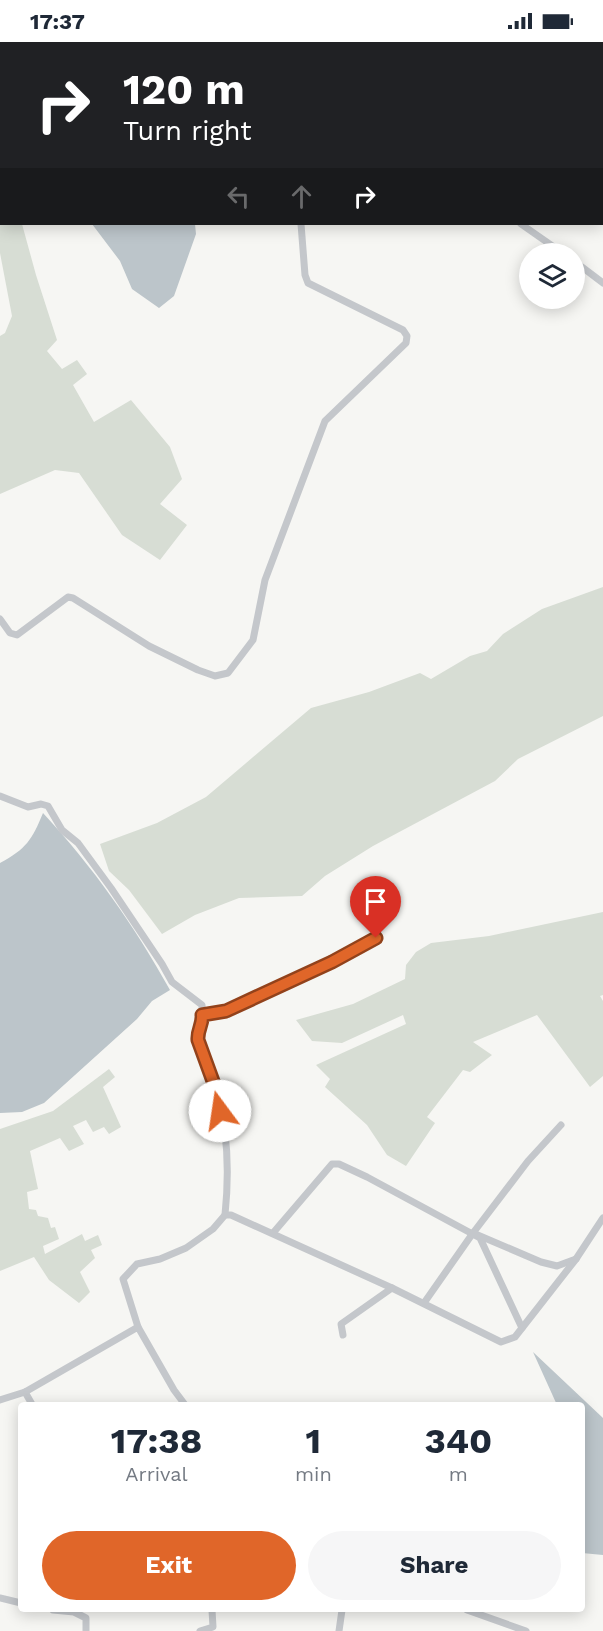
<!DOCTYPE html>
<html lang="en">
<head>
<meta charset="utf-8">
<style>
  :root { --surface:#fff; --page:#f6f6f7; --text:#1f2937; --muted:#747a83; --accent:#e06629 }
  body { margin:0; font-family:"Work Sans",sans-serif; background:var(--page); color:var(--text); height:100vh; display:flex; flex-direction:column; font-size:22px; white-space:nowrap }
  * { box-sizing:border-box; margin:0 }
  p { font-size:20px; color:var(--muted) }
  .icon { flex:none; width:33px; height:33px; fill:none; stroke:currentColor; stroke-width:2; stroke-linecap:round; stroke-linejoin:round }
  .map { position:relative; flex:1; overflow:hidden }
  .details { position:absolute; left:18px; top:1360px; width:567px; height:210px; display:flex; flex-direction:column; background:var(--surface); border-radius:6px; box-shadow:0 3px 15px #0003 }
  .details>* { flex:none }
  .guide { position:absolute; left:0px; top:0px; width:603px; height:183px; box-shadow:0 3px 15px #0003; background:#202124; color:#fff; overflow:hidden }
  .buttons { position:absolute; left:519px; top:201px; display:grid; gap:12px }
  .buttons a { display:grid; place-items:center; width:66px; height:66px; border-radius:50%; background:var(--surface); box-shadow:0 3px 15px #0003; font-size:30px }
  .pin { position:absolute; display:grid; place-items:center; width:51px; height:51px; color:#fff; margin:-62px -26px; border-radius:50% 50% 50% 0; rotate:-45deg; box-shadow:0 0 6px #0007 }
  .pin .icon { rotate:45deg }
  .me { position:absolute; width:66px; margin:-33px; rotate:346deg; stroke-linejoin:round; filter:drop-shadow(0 0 4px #0008) }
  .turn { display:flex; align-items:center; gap:21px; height:126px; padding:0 24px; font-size:27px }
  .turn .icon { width:78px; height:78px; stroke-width:2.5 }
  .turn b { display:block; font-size:42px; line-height:51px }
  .lanes { display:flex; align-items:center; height:57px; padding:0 24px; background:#0003; justify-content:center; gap:30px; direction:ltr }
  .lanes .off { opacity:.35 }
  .eta { display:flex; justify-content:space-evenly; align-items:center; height:102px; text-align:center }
  .eta b { font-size:36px; font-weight:700; line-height:42px }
  .action { display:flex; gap:12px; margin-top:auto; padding:12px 24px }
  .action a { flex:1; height:69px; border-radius:36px; background:var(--accent); color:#fff; font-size:24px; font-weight:700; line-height:69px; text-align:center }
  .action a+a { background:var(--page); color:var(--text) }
  .status { display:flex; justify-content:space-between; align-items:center; height:42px; padding:0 30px; background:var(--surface); direction:ltr }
  .status svg { height:16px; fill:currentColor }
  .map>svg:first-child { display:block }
  .green { fill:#d7ddd4 }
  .water { fill:#bcc5ca }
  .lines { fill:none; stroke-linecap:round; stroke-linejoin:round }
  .street { stroke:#c4c7cb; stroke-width:7 }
  .route-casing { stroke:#92421b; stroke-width:15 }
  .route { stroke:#e06629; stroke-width:10 }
</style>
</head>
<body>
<div class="status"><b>17:37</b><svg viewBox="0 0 49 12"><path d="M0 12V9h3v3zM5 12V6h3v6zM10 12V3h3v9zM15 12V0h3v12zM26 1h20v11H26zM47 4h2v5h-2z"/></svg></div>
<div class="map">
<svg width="603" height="1589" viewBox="0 0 603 1589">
  <rect width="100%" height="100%" fill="#f6f6f3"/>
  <g class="green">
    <path d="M0,134L2,182H22L36,233L57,298L47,309L62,327L77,318L87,332L73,343L94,380L131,358L170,405L182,437L160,462L187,483L160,518L122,493L79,431L55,428L0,452V294L5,291L12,274L0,211Z"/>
    <path d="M603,545V674L518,717L495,739L373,804L325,834L302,854L239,856L195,873L162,892L129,848L109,829L100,802L157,781L206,755L311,666L369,650L420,631L431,637L470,614L487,609L503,592L542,567Z"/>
    <path d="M603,870V953L600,954L603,959V1034L590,1045L537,973L473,1000L492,1013L470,1030L463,1028L427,1075L435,1081L406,1124L387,1113L367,1083L325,1045L330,1037L316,1023L406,982L403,973L342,1001L312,999L296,978L353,962L405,937L406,923L416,910L431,901L489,894Z"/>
    <path d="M109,1027L115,1035L103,1045L121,1085L109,1092L104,1085L93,1090L86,1078L73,1084L84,1102L69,1109L60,1096L30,1109L38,1147L27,1150L29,1167L36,1168L38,1174L48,1176L51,1186L55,1185L59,1197L43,1204L45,1212L82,1192L85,1199L98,1193L102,1203L91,1208L95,1216L80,1230L90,1250L79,1261L49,1238L34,1215L0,1229V1087L53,1069Z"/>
  </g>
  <g class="water">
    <path d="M92,182H195L196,192L174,254L159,266L132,247L120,219Z"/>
    <path d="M43,771C93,825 134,883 170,948L152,959L137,977L44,1061L22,1070L0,1071V821C26,807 32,798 43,771Z"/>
    <path d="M533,1310L603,1376V1513L582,1511V1364L557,1363Z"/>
  </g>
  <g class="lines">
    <g class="street">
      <path d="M4,0L6,2"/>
      <path d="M275,0L277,2"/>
      <path d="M545,0L547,2"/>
      <path d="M97,2L101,0"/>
      <path d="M534,2L535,0"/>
      <path d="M602,59L603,60"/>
      <path d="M521,182L564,212"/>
      <path d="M574,219L603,241"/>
      <path d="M0,577L10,591L17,593L68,555L73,556L149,604L198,628L215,634L228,631L253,598L265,538L325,379L406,301L407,294L403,288L308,241L305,233L301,182"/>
      <path d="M0,754L28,765L41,762L48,764L62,788L78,801L111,846L162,922L172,940L202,963L203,981L197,992L198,998C204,1015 212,1033 217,1051C228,1089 229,1134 225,1173"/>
      <path d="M202,973L226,969L332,920L376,896"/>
      <path d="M273,1191L332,1122H339L367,1135L480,1196L522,1286"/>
      <path d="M473,1191L528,1119L561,1083"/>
      <path d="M424,1261L473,1191L541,1220L557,1224L576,1217"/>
      <path d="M138,1285L123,1237L137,1222L160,1217L186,1206L213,1187L225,1173H231L392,1246L501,1300L515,1295L576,1217L603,1176"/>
      <path d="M343,1293L341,1282L392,1246"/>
      <path d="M25,1350L33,1364"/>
      <path d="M0,1358L25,1350L138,1285L174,1348L186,1364"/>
      <path d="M0,1556L21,1561"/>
      <path d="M53,1568L74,1570L86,1576V1589"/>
      <path d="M467,1568L526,1589"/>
      <path d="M200,1589L213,1585L212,1568"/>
      <path d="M339,1589L342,1568"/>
    </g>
  </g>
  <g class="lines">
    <g class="route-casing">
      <path id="route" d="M220,1069L218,1053L198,998C197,988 203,983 202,973L226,969L332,920L376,896"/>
    </g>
    <use href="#route" class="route"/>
  </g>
</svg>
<div class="buttons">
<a><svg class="icon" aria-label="layers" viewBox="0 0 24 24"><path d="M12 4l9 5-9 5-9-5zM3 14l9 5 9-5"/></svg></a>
</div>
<div class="pin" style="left:376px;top:896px;background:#d93025"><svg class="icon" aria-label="arrive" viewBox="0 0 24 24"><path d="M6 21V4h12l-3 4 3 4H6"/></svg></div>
<svg class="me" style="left:220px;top:1069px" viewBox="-20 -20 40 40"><circle r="19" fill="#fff"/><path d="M0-13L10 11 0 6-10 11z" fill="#e06629"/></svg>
<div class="guide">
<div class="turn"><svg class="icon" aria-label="right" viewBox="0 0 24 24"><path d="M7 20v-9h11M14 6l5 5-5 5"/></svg><div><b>120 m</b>Turn right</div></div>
<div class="lanes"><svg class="icon off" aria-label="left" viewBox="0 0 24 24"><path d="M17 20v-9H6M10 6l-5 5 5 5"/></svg><svg class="icon off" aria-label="ahead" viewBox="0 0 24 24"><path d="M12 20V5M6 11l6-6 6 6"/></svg><svg class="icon" aria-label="right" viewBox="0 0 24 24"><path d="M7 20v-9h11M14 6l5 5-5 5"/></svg></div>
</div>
<section class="details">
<div class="eta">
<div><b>17:38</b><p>Arrival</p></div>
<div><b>1</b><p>min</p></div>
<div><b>340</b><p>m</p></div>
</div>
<div class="action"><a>Exit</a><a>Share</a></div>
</section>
</div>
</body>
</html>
